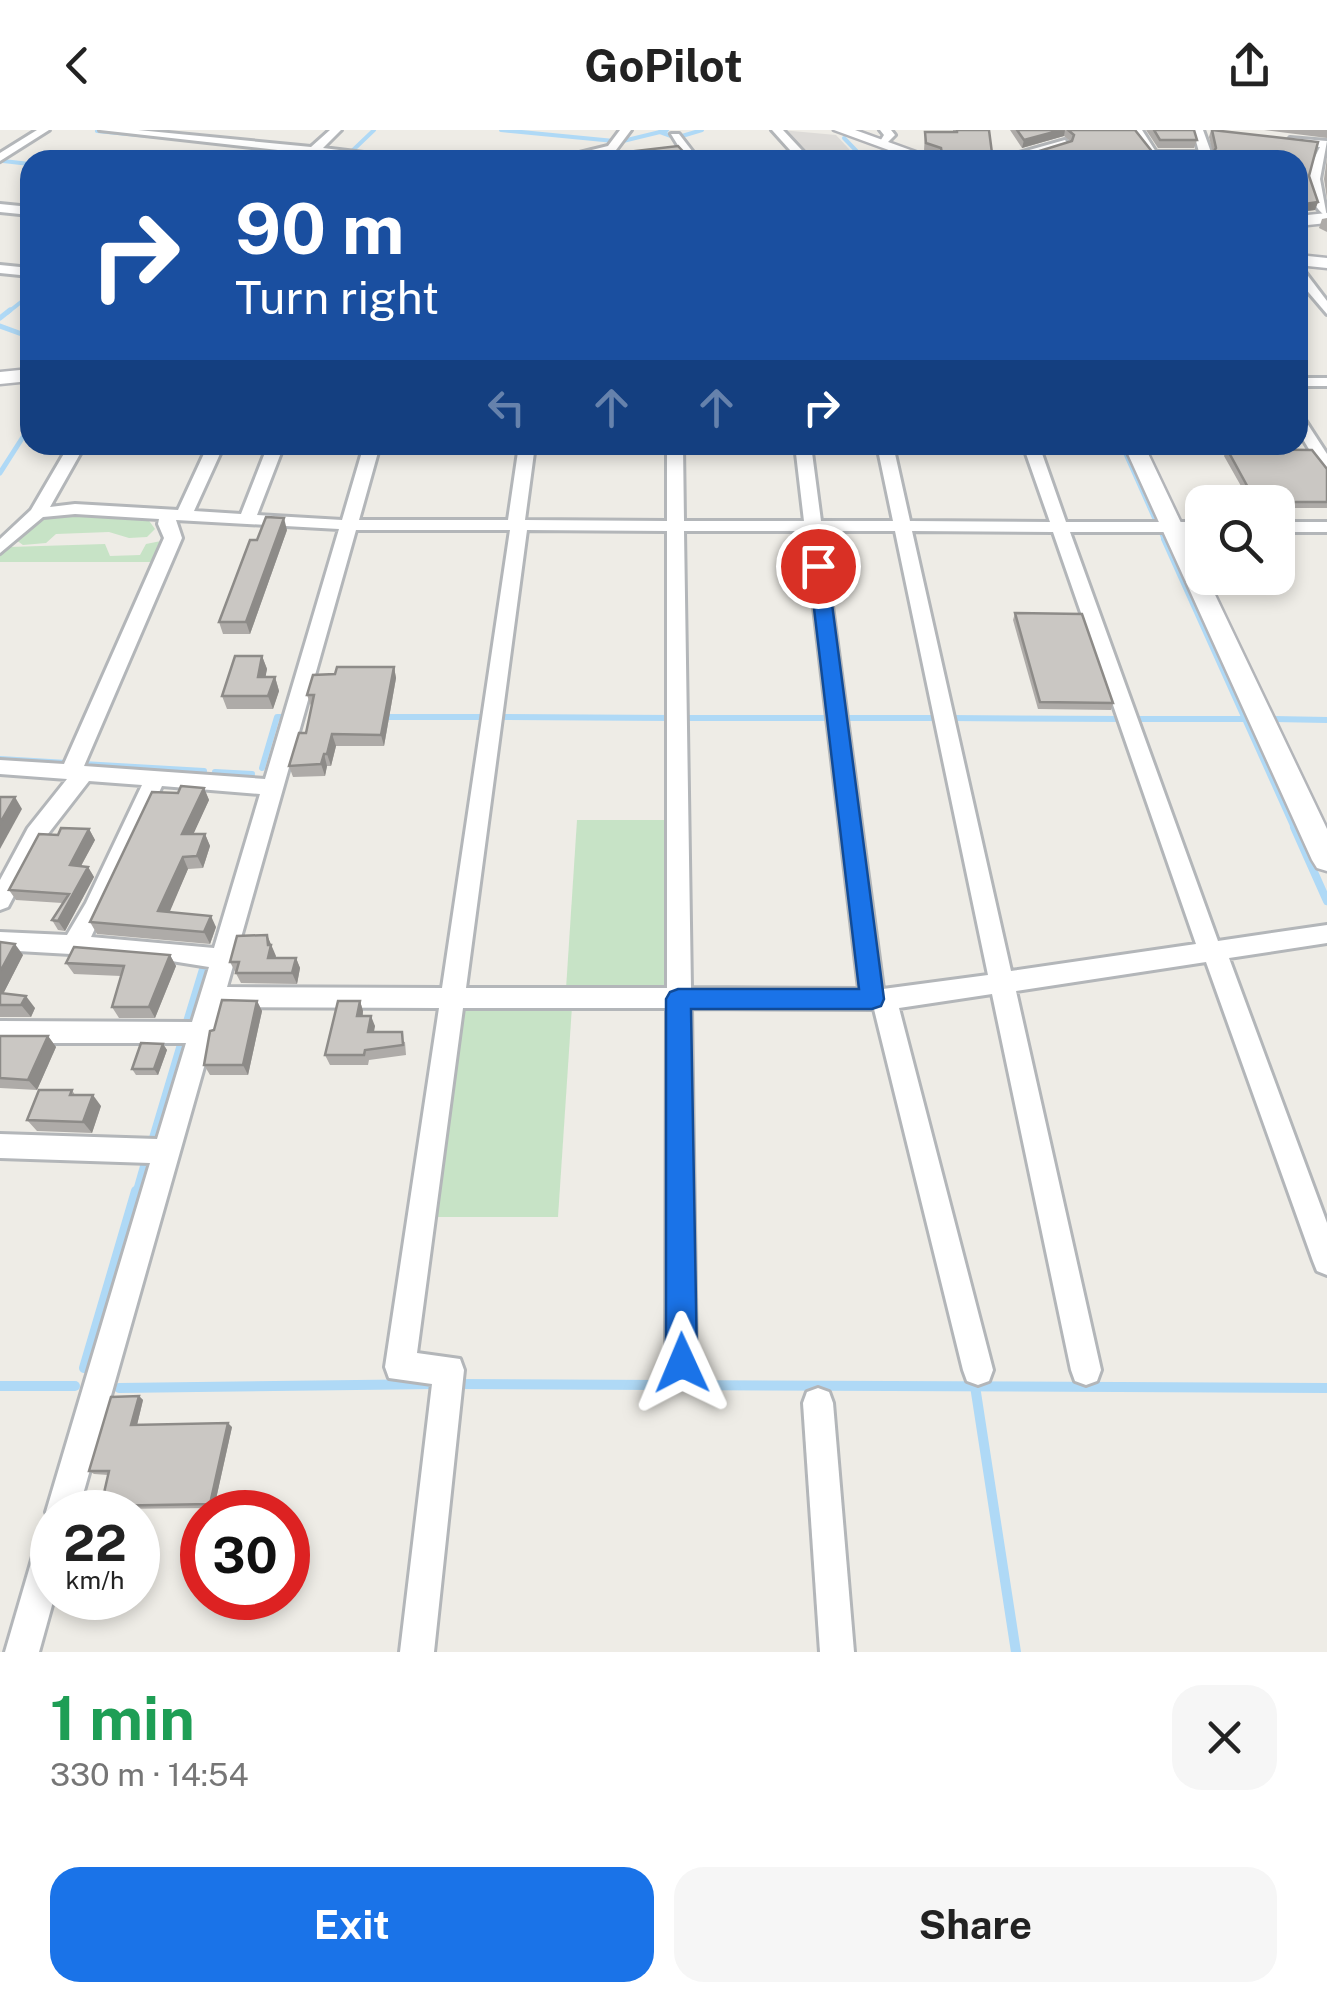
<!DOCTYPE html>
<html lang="en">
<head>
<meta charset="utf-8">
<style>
  :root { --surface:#fff; --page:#f6f6f6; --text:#222; --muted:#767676; --accent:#1a73e8 }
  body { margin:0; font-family:"Public Sans",sans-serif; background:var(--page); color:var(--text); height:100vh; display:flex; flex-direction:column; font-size:38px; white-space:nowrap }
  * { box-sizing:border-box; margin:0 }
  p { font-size:32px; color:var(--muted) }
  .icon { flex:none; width:55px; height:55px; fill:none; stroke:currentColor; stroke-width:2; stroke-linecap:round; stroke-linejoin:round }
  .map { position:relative; height:1522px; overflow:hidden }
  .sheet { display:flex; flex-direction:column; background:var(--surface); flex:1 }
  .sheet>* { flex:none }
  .hud { position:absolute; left:20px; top:20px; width:1288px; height:305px; border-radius:30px; box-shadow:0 5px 15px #0003; background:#1a4fa0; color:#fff; overflow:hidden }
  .buttons { position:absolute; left:1185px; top:355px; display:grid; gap:20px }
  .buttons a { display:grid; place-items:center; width:110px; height:110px; border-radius:20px; background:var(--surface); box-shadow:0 5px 15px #0003; font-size:50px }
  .speed { position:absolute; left:30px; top:1360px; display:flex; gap:20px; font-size:50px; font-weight:700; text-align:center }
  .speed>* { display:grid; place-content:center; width:130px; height:130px; border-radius:50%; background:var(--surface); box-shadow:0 5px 15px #0003; line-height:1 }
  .speed small { font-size:25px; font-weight:400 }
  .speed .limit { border:15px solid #d22; background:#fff; color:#111 }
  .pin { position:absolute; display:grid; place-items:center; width:85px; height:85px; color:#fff; margin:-42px; border:5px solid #fff; border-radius:50%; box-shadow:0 2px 10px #0007 }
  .me { position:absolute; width:110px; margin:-55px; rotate:359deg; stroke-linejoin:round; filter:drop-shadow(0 0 8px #0008) }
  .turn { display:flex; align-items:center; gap:35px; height:210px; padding:0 50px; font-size:45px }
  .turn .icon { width:130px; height:130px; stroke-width:2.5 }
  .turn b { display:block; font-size:70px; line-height:85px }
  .lanes { display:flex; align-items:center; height:95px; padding:0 50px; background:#0003; justify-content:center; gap:50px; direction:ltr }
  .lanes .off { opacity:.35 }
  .round { display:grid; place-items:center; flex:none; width:105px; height:105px; border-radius:30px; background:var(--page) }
  .headline { display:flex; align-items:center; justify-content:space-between; height:170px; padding:0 50px }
  h1 { font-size:60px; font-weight:700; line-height:75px; color:#1e9e55 }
  .action { display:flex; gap:20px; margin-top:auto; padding:20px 50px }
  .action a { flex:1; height:115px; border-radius:30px; background:var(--accent); color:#fff; font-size:40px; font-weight:700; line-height:115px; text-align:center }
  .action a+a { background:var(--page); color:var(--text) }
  header { display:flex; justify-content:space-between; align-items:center; height:130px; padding:0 50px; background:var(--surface); font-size:45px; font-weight:700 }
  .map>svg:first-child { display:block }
  .industrial { fill:#dddbd8 }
  .green { fill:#c7e3c6 }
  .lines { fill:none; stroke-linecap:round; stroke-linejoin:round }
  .stream-far4 { stroke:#afd9f6; stroke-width:4 }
  .stream-far3 { stroke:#afd9f6; stroke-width:5 }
  .stream-far2 { stroke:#afd9f6; stroke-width:6 }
  .stream-far1 { stroke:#afd9f6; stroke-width:8 }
  .stream { stroke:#afd9f6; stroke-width:10 }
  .street-casing { stroke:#b3b6b9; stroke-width:6 }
  .secondary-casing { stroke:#b3b5b9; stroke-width:5 }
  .street { fill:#fff; fill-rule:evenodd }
  .secondary { fill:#fff; fill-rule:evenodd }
  .wall { fill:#aeaba8 }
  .shaded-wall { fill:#8d8b88 }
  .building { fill:#cac7c3; stroke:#8d8b88; stroke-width:2.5 }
  .route { fill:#1a73e8; stroke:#114b97; stroke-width:2.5 }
</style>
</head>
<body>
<header><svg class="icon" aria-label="back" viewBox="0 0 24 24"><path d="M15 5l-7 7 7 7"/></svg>GoPilot<svg class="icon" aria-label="share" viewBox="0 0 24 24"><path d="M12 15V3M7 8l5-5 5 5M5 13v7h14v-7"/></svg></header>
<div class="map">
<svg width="1327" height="1522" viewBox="0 0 1327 1522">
  <rect width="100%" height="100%" fill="#eeece6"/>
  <path class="industrial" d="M781,0L836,5L859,30H808Z"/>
  <g class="green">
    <path d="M73,384L147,388L155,399L147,407L129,408L109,402L56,404L46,413L23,415L16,410L42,386Z"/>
    <path d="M166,410L160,432H0V425L9,417L105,414L110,426L140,425L146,414Z"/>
    <path d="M577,690H672L668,860L566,859Z"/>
    <path d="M572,876L558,1087H430L462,877Z"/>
  </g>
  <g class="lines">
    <g class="stream-far4">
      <path d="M501,0L614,11"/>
      <path d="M667,0L660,2L671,6"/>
      <path d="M97,1L200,11"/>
      <path d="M682,6L702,0"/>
      <path d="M844,8L865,30"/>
      <path d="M623,11L660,2"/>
      <path d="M351,22L374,0"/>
      <path d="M342,30L346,26"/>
      <path d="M3,31L30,34"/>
      <path d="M7,183L30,165"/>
    </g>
    <g class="stream-far3">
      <path d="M0,188L10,180"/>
      <path d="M0,196L30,207"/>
      <path d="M1122,315L1155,389"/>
      <path d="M0,343L30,296"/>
      <path d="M1162,404L1165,411"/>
    </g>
    <g class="stream-far2">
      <path d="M1164,409L1295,700"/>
      <path d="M379,587H485"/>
      <path d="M497,587L672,588"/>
      <path d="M682,588H830"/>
      <path d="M849,588H938"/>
      <path d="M947,588L1124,589"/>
      <path d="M1134,589H1245"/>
      <path d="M1274,589L1327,590"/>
      <path d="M0,629L67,633"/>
      <path d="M83,634L204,641"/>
      <path d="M262,638L277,587H281"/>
      <path d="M215,642L252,644"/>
    </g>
    <g class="stream-far1">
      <path d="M1294,697L1327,771"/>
      <path d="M186,895L204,836"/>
      <path d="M153,1008L182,911"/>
      <path d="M136,1064L146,1029"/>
    </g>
    <g class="stream">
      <path d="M84,1238L136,1061"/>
      <path d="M457,1254L1327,1258"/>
      <path d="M0,1256H75"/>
      <path d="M975,1256L1016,1522"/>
      <path d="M119,1258L438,1254"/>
    </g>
    <g class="street-casing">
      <g id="street">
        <path d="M37,0H49L0,31V23Z"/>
        <path d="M100,0H138L311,17L330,0H341L323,18L421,30L316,24L309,27L304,23Z"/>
        <path d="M620,0H631L616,20L572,30H551L608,16Z"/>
        <path d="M772,0H783L811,30H799Z"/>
        <path d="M880,0H891L895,5L887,13H879L884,5Z"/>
        <path d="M1132,0H1142L1156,22H1199L1193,0H1203L1212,25L1206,28L1148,27Z"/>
        <path d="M671,4H679L699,30H687Z"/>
        <path d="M1290,8L1327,11L1320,49L1327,87C1302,70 1307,40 1320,17L1286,13Z"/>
        <path d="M1065,10L1069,15L1013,30H994Z"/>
        <path d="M0,74L30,77V85L0,82Z"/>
        <path d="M0,135L30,138V146L0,143Z"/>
        <path d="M1298,142H1305L1327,171V184L1298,150Z"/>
        <rect x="1298" y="248" width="29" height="8"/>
        <path d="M1298,285L1303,287L1327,324V341L1321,339L1298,301Z"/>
        <path d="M69,315H85L50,377L75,374L178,380L208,315H224L194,381L241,384L268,315H284L257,385L342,390L364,315H380L359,390H508L519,315H535L525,390L667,391V315H683L684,391H804L795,315H811L821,391H893L877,315H893L910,391L1050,392L1023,315H1039L1066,392H1202V402H1070L1218,811L1327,795V813L1229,828L1327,1093V1145L1317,1141L1313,1131L1206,832L1016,861L1101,1240L1097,1251L1086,1255L1075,1251L1071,1240L992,864L899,878L993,1240L989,1251L978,1255L967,1251L963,1240L874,879L691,878L696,1233L692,1244L681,1248L670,1244L666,1233L667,878H463L417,1223L460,1229L464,1240L434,1522H400L432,1254L389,1248L385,1237L439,878L221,877L78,1382H52L51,1393L46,1382L150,1033L0,1028V1004L157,1009L186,913H0V891L192,892L209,837L159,829L0,820V802L67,805L86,773L142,655L89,651L44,709L8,777L0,780V750L28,698L67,649L0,644V630L64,634L164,408L158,394L159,389L75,384L43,387L0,423V409L31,380ZM176,390L339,399L265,649L84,636L182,408ZM356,400H510L442,858L227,857ZM527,400L667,401V858H466ZM684,401H805L859,859L691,858ZM822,401H895L988,845L883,859ZM912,401L1053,402L1196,814L1011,841ZM162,656L260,664L214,818L91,807Z"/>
        <rect x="1278" y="392" width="49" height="10"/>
        <path d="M818,1258L829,1262L833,1273L854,1522H820L803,1273L807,1262Z"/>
        <path d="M52,1400L54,1468L39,1522H5L36,1416L40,1404Z"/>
      </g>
    </g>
    <g class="secondary-casing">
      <g id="secondary">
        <path d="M834,0H855L938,30H916Z"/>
        <path d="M1327,83V93L1298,96V86Z"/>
        <path d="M1298,125L1327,128V138L1298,135Z"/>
        <path d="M30,239V251L0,254V242Z"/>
        <path d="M1124,315H1144L1202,437V448H1207L1327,699V741L1317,738L1312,730Z"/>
      </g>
    </g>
    <use href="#street" class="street"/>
    <use href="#secondary" class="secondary"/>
  </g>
  <g class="wall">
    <path d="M953,0H989L992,23L991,30H940L939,26L924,21L925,2H953Z"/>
    <path d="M1010,0H1135L1154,24L1213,23L1209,7L1211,0L1318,12L1309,46L1318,72L1315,80L1298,82V30H1032L1033,23L1070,11L1064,6L1022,18Z"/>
    <path d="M1146,0H1194L1197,10L1194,18H1158Z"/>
    <path d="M1264,0H1327V8Z"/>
    <path d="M1327,28V69L1324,49Z"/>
    <path d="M1327,88V102L1319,98L1322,89Z"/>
    <path d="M1227,319L1327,339V378H1278V372H1250L1224,326Z"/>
    <path d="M287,400L250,504H223L219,492L257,410Z"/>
    <path d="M1015,483L1113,573L1111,580L1038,579L1013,490Z"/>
    <path d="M262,526L267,539L265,547H275L279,561L273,579H227L222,566Z"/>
    <path d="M394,537L396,548L384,616H336L331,636H327L325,646L293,647L289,636L306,603L311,576L307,565L335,544Z"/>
    <path d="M204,658L209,670L193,704H205L210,716L203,738L188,739L169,782L216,797L210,814L97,804L90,792L178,663Z"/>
    <path d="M89,699L95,710L81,736L88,737L94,747L65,801L58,800L52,790L62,773L16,770L9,760L58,705Z"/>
    <path d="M267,805L276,828H296L300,838L297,854L241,853L230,832Z"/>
    <path d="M0,812L23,825L3,864L35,878L31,887H0Z"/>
    <path d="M170,825L176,836L155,888H119L112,877L121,846L74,844L66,833Z"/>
    <path d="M257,871L262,881L248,945H210L204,935Z"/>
    <path d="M360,871L363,881V886L375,896L373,902L405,912L406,925L369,930L368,935H330L325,925Z"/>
    <path d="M0,906H48L56,917L37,960L0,958Z"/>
    <path d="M163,914L167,920L158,945H136L132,939Z"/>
    <path d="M72,960L75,965L101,976L92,1003L37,1001L27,990Z"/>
    <path d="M139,1266L143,1270L137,1295L232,1297L214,1378L106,1379L101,1376L108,1345L94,1344L89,1341Z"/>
  </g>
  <g class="shaded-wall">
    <path d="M1061,0H1065L1064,6L1022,18L1024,10Z"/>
    <path d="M1318,72L1315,80L1298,82V75Z"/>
    <path d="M284,388L287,400L250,504L246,492Z"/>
    <path d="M262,526L267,539L263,561L258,547Z"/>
    <path d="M394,537L396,548L384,616L381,605Z"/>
    <path d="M275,547L279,561L273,579L268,566Z"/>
    <path d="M332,604L336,616L331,636L327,624Z"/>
    <path d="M324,624L327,636L325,646L321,634Z"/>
    <path d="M204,658L209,670L188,716L182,704Z"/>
    <path d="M15,667L22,679L0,719V693Z"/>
    <path d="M89,699L95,710L76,745L70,735Z"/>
    <path d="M205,704L210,716L203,738L197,726Z"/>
    <path d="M183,727L188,739L165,793L158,781Z"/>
    <path d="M88,737L94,747L65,801L58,791Z"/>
    <path d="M211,786L216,797L210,814L204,802Z"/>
    <path d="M267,805L276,826L273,838L268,828Z"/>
    <path d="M15,814L23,825L0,870V842Z"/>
    <path d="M170,825L176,836L155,888L149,877Z"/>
    <path d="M296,828L300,838L297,854L292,843Z"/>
    <path d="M26,866L35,878L31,887L21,875Z"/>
    <path d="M257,871L262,881L248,945L243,935Z"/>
    <path d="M360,871L363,881L361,896L357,886Z"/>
    <path d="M371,886L375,896L372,913L368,902Z"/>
    <path d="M48,906L56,917L37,960L28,950Z"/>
    <path d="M163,914L167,920L158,945L154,939Z"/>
    <path d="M93,965L101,976L92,1003L83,992Z"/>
    <path d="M139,1266L143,1270L136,1299L131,1295Z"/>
    <path d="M228,1293L232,1297L214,1378L210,1374Z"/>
  </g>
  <g class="building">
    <path d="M957,0H989L992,23L942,24L941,18L926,13L925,2H957Z"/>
    <path d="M1017,0H1061L1024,10Z"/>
    <path d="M1068,0H1135L1154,24L1213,23L1216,18L1212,0L1318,12L1309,46L1318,72L1298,75V30H1088L1085,22L1033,23L1072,11L1074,5Z"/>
    <path d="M1154,0H1194L1197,10H1160Z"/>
    <path d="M678,16L691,30H633L627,22Z"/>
    <path d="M1227,319L1312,320L1327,339V372H1256Z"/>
    <path d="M266,387L284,388L246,492H219L250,410H257Z"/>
    <path d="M1015,483L1082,484L1113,573L1040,572Z"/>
    <path d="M235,526H262L258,547H275L268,566H222Z"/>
    <path d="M337,537H394L381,605L332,604L327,624H324L321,634L289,636L299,603H306L314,565H307L313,545L335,544Z"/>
    <path d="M181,656L204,658L182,704H205L197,726L183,727L158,781L211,786L204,802L90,792L152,662L178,663Z"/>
    <path d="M0,667H15L0,693Z"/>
    <path d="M61,698L89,699L70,735L88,737L58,791L52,790L69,764L9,760L39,704L58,705Z"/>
    <path d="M267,805L268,815H271L268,828H296L292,843H236L239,832H230L237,806Z"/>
    <path d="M0,812L15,814L0,842Z"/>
    <path d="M74,817L170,825L149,877H112L124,836L66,833Z"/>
    <path d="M0,863L26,866L21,875H0Z"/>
    <path d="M222,870L257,871L243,935H204L210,901L214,900Z"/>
    <path d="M338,871H360L357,886H371L368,902H402L403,915L365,920L364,925H325Z"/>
    <path d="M0,906H48L28,950L0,948Z"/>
    <path d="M141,913L163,914L154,939H132Z"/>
    <path d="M39,960H72L70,965H93L83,992L27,990Z"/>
    <path d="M139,1266L131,1295L228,1293L210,1374L101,1376L109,1341H89L111,1267Z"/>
  </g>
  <path class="route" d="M818,430L827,436L884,869L881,876L872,879H691L697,1233L692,1243L682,1248L671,1243L666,1233V869L670,862L678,859H859L809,436Z"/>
</svg>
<div class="buttons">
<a><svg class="icon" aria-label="search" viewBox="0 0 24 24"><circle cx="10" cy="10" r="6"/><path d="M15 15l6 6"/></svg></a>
</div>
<div class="speed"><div>22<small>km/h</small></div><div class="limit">30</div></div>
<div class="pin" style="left:818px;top:436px;background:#d93025"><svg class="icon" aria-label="arrive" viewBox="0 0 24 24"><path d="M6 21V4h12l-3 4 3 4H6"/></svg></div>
<svg class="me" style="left:682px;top:1233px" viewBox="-20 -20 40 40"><path d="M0-17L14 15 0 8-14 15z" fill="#1a73e8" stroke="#fff" stroke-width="4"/></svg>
<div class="hud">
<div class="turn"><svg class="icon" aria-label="right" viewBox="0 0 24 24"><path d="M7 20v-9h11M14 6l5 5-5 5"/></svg><div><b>90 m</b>Turn right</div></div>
<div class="lanes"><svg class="icon off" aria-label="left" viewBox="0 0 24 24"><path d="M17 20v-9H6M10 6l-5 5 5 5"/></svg><svg class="icon off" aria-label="ahead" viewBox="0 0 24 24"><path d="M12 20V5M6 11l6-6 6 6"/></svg><svg class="icon off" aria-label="ahead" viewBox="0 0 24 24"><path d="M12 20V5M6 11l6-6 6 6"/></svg><svg class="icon" aria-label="right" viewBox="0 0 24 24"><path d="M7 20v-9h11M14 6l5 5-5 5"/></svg></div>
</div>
</div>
<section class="sheet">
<div class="headline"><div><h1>1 min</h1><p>330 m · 14:54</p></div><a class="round"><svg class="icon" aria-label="close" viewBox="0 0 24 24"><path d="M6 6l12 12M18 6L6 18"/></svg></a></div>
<div class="action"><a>Exit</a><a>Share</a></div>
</section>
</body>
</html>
